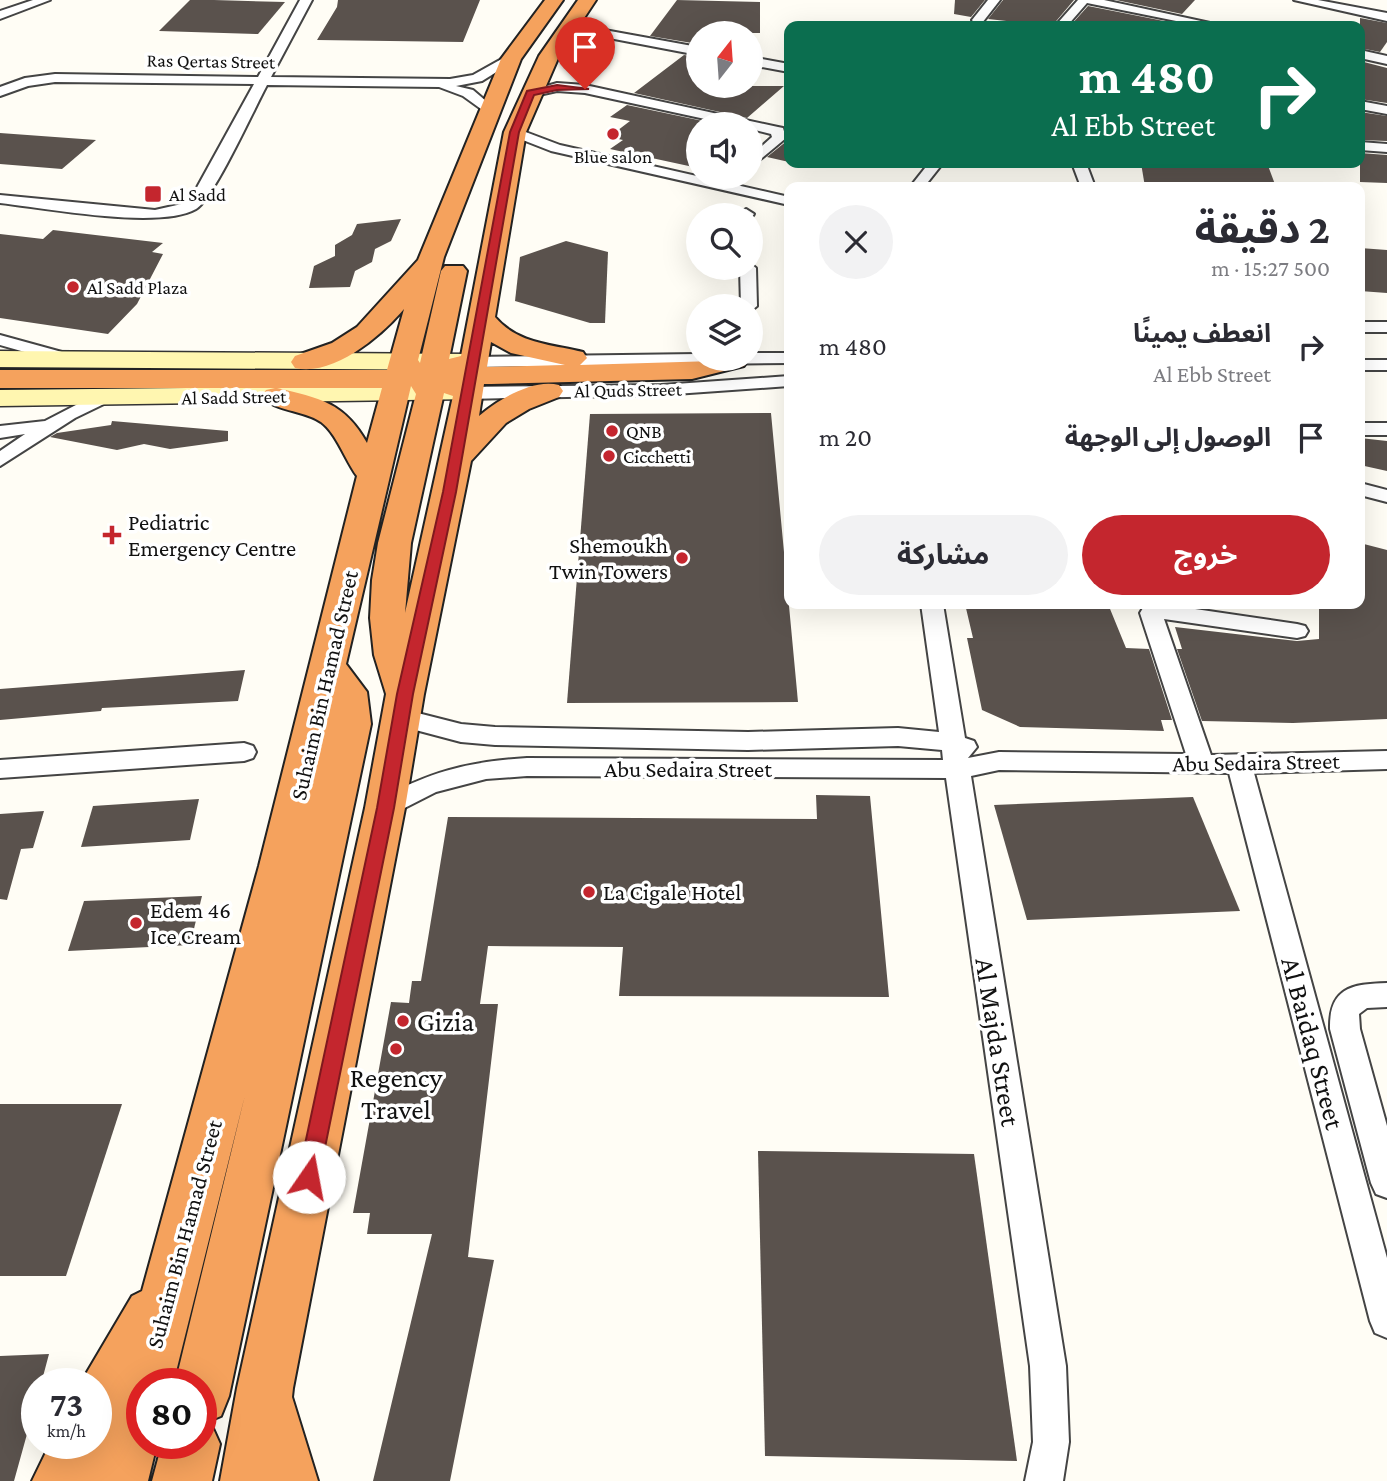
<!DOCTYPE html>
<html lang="ar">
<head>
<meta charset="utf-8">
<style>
  :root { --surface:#fff; --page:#f2f2f3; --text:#2b2b33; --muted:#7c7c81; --accent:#c4262e }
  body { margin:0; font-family:"Crimson Pro","Noto Sans Arabic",serif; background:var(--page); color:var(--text); direction:rtl; height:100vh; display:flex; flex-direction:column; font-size:26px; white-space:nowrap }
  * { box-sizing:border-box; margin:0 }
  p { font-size:23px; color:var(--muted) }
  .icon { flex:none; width:38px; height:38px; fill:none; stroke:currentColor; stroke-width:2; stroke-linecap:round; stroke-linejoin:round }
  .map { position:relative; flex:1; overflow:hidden; direction:ltr }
  .side { position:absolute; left:784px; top:182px; width:581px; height:427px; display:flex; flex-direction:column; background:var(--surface); border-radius:14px; box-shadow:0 7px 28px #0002; direction:rtl }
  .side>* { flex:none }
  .top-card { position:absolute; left:784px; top:21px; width:581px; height:147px; border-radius:14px; box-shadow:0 7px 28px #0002; direction:rtl; background:#0b6e4f; color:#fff; overflow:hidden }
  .needle { width:46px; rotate:17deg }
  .tools { position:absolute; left:686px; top:21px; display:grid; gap:14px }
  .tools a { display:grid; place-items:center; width:77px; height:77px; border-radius:50%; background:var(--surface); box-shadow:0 7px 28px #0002; font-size:35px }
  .speed { position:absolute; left:21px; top:1368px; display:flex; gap:14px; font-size:35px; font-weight:700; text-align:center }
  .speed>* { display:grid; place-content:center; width:91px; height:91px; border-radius:50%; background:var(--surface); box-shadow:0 7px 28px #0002; line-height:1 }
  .speed small { font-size:18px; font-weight:400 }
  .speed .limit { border:10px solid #d22; background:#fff; color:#111 }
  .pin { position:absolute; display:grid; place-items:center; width:60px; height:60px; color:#fff; margin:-72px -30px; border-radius:50% 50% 50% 0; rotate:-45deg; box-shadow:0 0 7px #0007 }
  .pin .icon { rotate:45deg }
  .me { position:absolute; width:77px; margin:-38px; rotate:12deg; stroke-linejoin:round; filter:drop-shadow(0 0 5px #0008) }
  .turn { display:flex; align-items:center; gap:24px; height:147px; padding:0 35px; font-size:32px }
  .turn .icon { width:91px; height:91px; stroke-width:2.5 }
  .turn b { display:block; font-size:49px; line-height:60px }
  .round { display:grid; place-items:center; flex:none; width:74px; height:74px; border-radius:37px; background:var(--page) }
  .summary { display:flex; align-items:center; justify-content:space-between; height:119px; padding:0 35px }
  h1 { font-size:42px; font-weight:700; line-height:52px }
  .button { display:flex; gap:14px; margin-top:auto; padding:14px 35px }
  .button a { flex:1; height:80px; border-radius:42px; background:var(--accent); color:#fff; font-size:28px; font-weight:700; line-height:80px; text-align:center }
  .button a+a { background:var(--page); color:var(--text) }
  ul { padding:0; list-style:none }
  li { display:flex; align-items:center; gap:21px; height:91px; padding:0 35px }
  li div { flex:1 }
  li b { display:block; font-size:26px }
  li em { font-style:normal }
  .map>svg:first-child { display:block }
  .building { fill:#5a524d }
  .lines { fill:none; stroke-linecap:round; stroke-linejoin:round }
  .street-casing { stroke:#444; stroke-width:4 }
  .secondary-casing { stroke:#333; stroke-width:3 }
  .highway-casing { stroke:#222; stroke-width:4 }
  .street { fill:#fff; fill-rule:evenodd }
  .secondary { fill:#fff6b0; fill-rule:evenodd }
  .highway { fill:#f5a25d; fill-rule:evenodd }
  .route { fill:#c4262e; stroke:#7f191e; stroke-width:2 }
  .poi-dot { fill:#c4262e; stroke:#fff; stroke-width:2.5 }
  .labels { text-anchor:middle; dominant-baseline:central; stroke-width:7; stroke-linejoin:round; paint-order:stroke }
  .far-street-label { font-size:19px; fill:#111; stroke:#fff }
  .far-poi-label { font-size:19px; fill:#111; stroke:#fff; text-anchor:start }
  .poi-label { font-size:23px; fill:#111; stroke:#fff; text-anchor:start }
  .street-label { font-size:23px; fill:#111; stroke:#fff }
  .near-poi-label { font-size:28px; fill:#111; stroke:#fff; text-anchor:start }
  .near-street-label { font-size:28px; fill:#111; stroke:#fff }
</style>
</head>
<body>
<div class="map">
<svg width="1387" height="1481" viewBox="0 0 1387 1481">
  <rect width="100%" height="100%" fill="#fffdf5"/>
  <g class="building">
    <path d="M190,0H214L285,2L258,34L159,31Z"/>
    <path d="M338,0H480L463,42L317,40L337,7Z"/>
    <path d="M677,0L760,2V33H698V44L650,36Z"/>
    <path d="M955,0H985L971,17L954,14Z"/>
    <path d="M1003,0H1074L1052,26L988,19Z"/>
    <path d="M1116,0H1195L1182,14Z"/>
    <path d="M1088,6L1174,23L1171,26H1070Z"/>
    <path d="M1360,18L1387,23V42L1380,52L1360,48Z"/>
    <path d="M684,55L698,57V86H784L747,118L634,93Z"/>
    <path d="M1360,61L1387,68V103L1360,99Z"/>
    <path d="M627,105L717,124H698V168L610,149L623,140L609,137L630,121L610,117Z"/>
    <path d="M1360,112L1387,116V141L1360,140Z"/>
    <path d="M0,133L96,140L62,169L0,164Z"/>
    <path d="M788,136H789V162L767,157L788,140Z"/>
    <path d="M1360,153L1387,155V183L1360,182Z"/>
    <path d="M1141,163H1267L1276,187H1145Z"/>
    <path d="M401,219L391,241L375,249L372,262L355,271L350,287L309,288L314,266L335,256V245L352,235L357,224Z"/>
    <path d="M53,230L163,243L152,252L163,254L137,304L108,334L0,318V234L43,239Z"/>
    <path d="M566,241L608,252L605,323H590L515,301L520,257Z"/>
    <path d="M1360,248L1387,250V293L1360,291Z"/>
    <path d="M771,413L798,702L567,703L590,414Z"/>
    <path d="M112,421L228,431V441L170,449L144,444L117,450L50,437L57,433L111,425Z"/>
    <path d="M1360,438L1387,441V471L1360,465Z"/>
    <path d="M1360,543L1387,550V719L1293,723L1202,721L1177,649H1182L1175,627L1297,641L1319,639V604H1360Z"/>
    <path d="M965,604H1108L1126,648L1149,649L1172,720H1161L1164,731L1020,727L982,710L967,638H973Z"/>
    <path d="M245,670L238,701L102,708L101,711L0,720V689Z"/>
    <path d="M816,795L870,796L889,997L619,996L623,947L488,946L480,1004H498L468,1257L494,1260L450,1481H373L432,1234H367L370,1213H353L391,1002L409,1003L412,981H421L448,817L817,819Z"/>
    <path d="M1193,797L1240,911L1027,920L994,805Z"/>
    <path d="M199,799L190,840L81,847L93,806Z"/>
    <path d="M44,811L33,848L21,849L7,900L0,899V814Z"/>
    <path d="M202,896L190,945L68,951L84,901Z"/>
    <path d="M0,1104H122L66,1276H0Z"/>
    <path d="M758,1151L974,1154L1017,1461L765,1456Z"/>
    <path d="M49,1354L41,1384H37V1398L14,1481H0V1356Z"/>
  </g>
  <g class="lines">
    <g class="street-casing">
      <g id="street">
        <path d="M33,0H50L0,19V11Z"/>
        <path d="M300,0H312L271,77L450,79L473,75L507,56L517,59L482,81L456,86L473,90L493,107L495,110L488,114L463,96L439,87L267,85C255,107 213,200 196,209C159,230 45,208 0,203V195L155,210L186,203L195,191L254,84L55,82L28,86L0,96V87L25,78L55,74L258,77Z"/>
        <path d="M988,0H1000L982,23H974L972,20Z"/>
        <path d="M1078,0H1104L1224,26H1201L1087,3L1067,26H1055Z"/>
        <path d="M1294,0H1318L1387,13V21Z"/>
        <path d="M574,14L599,29L698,47V55L609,38L583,42L553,59H545V53L576,36L590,34L570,20L568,18Z"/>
        <path d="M1360,50L1387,56V64L1360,58Z"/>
        <path d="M751,57L789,64V72L751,65Z"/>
        <path d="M557,83L585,85L778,127L783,128L786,138L751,167V156L772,137L771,134L751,129V124H728L585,93L557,91L530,97L523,93Z"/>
        <path d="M1360,101L1387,106V114L1360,109Z"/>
        <path d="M515,128L560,145L789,197V205L551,151L510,135L508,132Z"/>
        <path d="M1360,142L1387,144V152L1360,150Z"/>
        <path d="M929,163H943L924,187H910Z"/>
        <path d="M1072,163H1086L1095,187H1081Z"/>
        <path d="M746,209L754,214L751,218V215H738Z"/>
        <path d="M751,264L756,268L757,306L751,311V306H741L740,268H751Z"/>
        <rect x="1360" y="322" width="27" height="10"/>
        <path d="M0,335L80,357L83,361L74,366L0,345Z"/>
        <path d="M751,353H789V363L472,367L463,362L472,357L698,354V359H751Z"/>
        <rect x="1360" y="360" width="27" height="10"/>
        <path d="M789,376V386L661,395L467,399L458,393L467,387L661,385Z"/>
        <path d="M101,392L110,398L108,402L75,418L0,466V451L25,434L0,438V426L45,421Z"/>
        <rect x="1360" y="423" width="27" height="12"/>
        <path d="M1360,483L1387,490V502L1360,495Z"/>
        <path d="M921,604H943L965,738L974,741L977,747L968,758L999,752L1186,754L1140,613L1143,608L1161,604L1297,624L1305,626L1308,631L1305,636L1297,638L1164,619L1211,755L1387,751V769L1254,773L1387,1258V1338L1375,1333L1370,1321L1229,773L999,770L971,776L1066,1366L1069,1442L1063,1481H1025L1033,1442L1030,1366L946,778L527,776L486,779L436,792L385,818L376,815L372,808L376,801C430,772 465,762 527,758L943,760L942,750L898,746L748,750L495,745L461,742L393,724L390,718L393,712L402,709L461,724L495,727L748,732L898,728L939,732Z"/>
        <path d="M244,743L253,746L256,752L253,758L244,761L0,778V760Z"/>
        <path d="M1387,983V1007L1367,1008L1359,1014L1360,1029L1387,1126V1198L1376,1194L1371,1183L1330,1029C1329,988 1351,984 1387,983Z"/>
      </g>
    </g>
    <g class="secondary-casing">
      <g id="secondary">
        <path d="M0,351L469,354L478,357L482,362L478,367L469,370L0,367Z"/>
        <path d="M464,385L473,387L477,393L473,399L0,406V390Z"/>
      </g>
    </g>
    <g class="highway-casing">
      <path id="highway" d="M545,0H563L521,59L444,257L418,360L420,363L441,271L445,266H463L467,271L449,359L461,356L504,132L539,56L578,0H596L559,56L526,132L495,317C518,344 551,344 583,352L587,358L580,365L748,360L744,366L692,379L491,384H484L479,416C498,400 533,378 559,385L563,391L559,397L529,409L506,423L471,461L424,694L405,808L293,1388L292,1397L318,1481H220L237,1388L365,808L386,694L374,655L370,618L372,580L378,543L416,394L411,386L346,664L367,692L371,724L229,1396L221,1416L207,1422L211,1424L220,1444L212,1481H152L162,1444H201V1384H175L245,1095L173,1384H142V1444H157L148,1481H32L50,1444H96V1384H80L132,1296L142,1291L259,866L357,476C345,460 337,434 321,422C304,410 272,411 262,396L266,390L275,388H0V370H387L404,309C381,336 333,377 295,368L291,362L295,356L332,343L357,327L418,260L501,59ZM491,342L511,353L565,365L487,367ZM277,388H382L367,443C344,402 319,398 277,388ZM444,393L453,396L405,613L411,543Z"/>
    </g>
    <use href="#street" class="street"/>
    <use href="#secondary" class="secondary"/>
    <use href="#highway" class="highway"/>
  </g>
  <path class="route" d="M557,85L589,89L557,90L534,95L519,132L456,492L413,694L394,808L319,1177L316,1184L309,1187L301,1184L298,1177L377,808L397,694L443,492L510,132L527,91Z"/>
  <g class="poi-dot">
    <circle cx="613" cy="134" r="7"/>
    <rect x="144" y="185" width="18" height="18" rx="3.5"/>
    <circle cx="73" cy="287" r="7"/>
    <circle cx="612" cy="431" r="7"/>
    <circle cx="609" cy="456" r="7"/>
    <path d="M108.5 524.5h7v7h7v7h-7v7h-7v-7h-7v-7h7z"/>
    <circle cx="682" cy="558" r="7"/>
    <circle cx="589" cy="892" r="7"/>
    <circle cx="136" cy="923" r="7"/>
    <circle cx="403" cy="1021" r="7"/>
    <circle cx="396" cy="1049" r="7"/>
  </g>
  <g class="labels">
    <g class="far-street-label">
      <text transform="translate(211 61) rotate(1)">Ras Qertas Street</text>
      <text transform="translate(628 390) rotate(-1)">Al Quds Street</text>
      <text transform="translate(234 397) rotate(-1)">Al Sadd Street</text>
    </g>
    <g class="far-poi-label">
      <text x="613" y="156" text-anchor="middle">Blue salon</text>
      <text x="169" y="194">Al Sadd</text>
      <text x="87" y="287">Al Sadd Plaza</text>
      <text x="626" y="431">QNB</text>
      <text x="623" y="456">Cicchetti</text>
    </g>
    <g class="poi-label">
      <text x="128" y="522">Pediatric<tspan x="128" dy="26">Emergency Centre</tspan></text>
      <text x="668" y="545" text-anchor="end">Shemoukh<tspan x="668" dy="26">Twin Towers</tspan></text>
      <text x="603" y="892">La Cigale Hotel</text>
      <text x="150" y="910">Edem 46<tspan x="150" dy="26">Ice Cream</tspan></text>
    </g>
    <g class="street-label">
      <text transform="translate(324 685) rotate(-77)">Suhaim Bin Hamad Street</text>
      <text transform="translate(1256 762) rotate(-1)">Abu Sedaira Street</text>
      <text x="688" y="769">Abu Sedaira Street</text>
      <text transform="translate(184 1234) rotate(-75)">Suhaim Bin Hamad Street</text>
    </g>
    <g class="near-poi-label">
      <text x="417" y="1021">Gizia</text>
      <text x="396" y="1077" text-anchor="middle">Regency<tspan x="396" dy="32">Travel</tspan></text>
    </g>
    <g class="near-street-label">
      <text transform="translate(998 1042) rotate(81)">Al Majda Street</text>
      <text transform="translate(1313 1043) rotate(75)">Al Baidaq Street</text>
    </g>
  </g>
</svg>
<div class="tools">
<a><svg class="needle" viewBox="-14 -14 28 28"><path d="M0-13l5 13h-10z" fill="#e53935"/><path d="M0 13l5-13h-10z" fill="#7c7c81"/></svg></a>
<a><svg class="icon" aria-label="sound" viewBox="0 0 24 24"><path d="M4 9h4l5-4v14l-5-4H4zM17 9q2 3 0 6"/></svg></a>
<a><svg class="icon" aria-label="search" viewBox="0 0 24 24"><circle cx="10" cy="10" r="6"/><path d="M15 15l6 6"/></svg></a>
<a><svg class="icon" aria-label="layers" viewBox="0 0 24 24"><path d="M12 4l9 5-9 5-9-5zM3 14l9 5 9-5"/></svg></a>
</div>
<div class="speed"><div>73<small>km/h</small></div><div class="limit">80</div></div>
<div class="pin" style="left:585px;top:89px;background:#d93025"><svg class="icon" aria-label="arrive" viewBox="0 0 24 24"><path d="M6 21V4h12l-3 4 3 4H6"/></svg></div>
<svg class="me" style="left:309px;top:1177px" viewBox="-20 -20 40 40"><circle r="19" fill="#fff"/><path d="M0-13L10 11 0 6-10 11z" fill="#c4262e"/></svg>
<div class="top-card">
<div class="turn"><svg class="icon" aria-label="right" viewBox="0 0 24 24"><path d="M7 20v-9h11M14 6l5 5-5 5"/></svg><div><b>480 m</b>Al Ebb Street</div></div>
</div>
<section class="side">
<div class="summary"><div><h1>2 دقيقة</h1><p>500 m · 15:27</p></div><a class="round"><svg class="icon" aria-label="close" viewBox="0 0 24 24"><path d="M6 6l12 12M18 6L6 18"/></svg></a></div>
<ul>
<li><svg class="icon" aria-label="right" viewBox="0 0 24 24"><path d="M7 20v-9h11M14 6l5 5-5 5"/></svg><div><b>انعطف يمينًا</b><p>Al Ebb Street</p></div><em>480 m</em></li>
<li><svg class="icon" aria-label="arrive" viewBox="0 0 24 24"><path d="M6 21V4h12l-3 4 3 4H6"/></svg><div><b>الوصول إلى الوجهة</b></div><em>20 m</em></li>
</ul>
<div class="button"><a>خروج</a><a>مشاركة</a></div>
</section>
</div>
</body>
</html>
